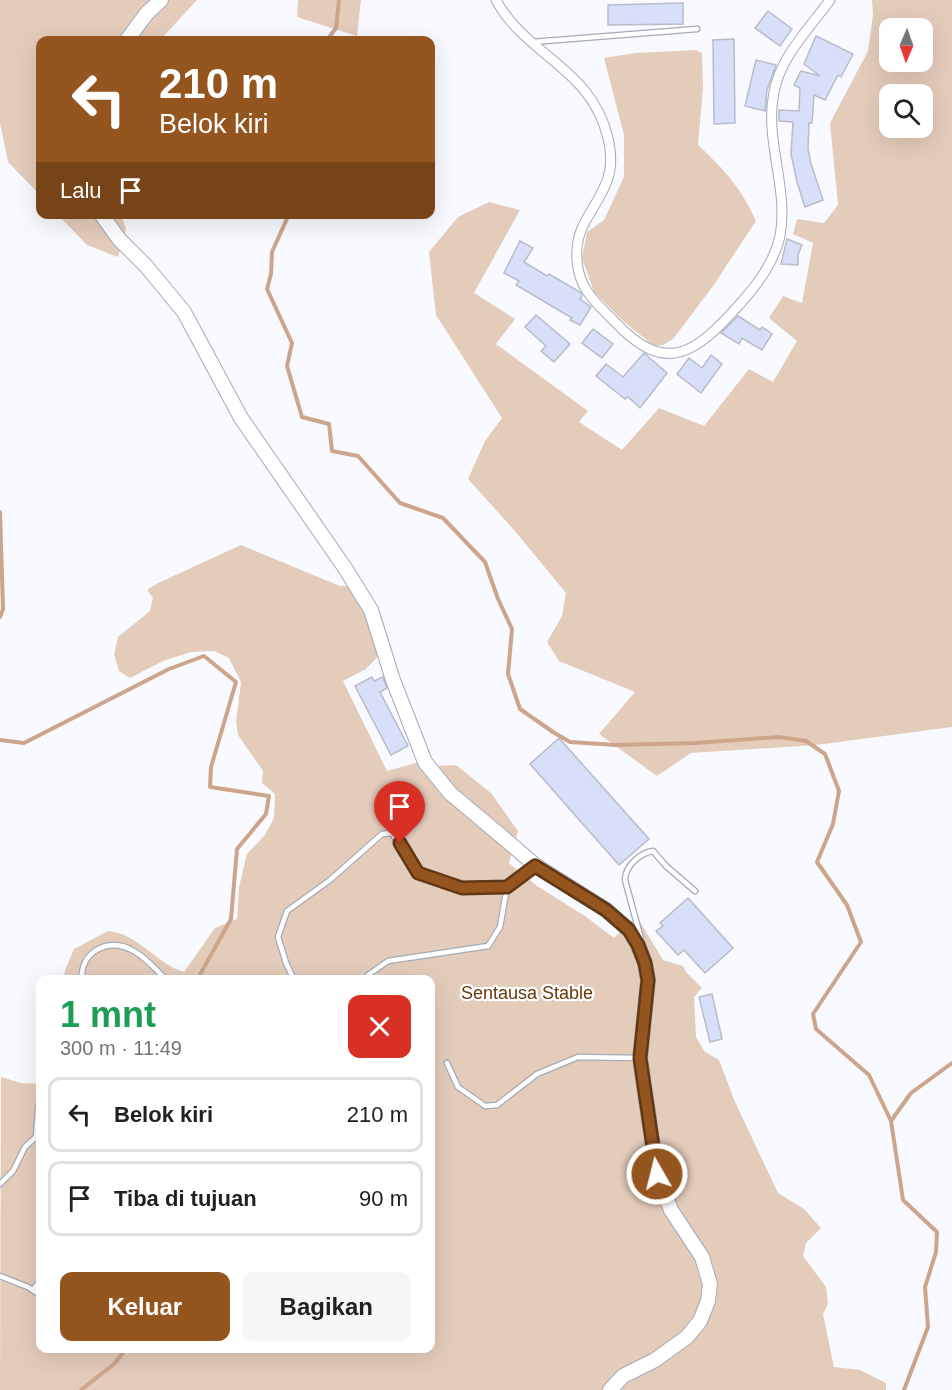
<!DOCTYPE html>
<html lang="id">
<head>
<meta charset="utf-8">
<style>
  :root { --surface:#fff; --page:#f6f6f6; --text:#202124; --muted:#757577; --line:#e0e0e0; --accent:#95551f }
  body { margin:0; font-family:Helvetica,sans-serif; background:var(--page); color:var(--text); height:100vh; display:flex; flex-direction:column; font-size:22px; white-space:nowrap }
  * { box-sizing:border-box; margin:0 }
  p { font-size:20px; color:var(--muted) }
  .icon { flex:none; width:33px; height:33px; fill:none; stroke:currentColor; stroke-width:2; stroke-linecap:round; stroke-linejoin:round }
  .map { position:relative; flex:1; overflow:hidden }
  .side { position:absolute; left:36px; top:975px; width:399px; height:378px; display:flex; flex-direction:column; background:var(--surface); border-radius:12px; box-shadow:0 6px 24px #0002 }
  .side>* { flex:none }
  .guide { position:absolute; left:36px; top:36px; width:399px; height:183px; border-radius:12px; box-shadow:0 6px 24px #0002; background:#95551f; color:#fff; overflow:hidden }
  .needle { width:39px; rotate:182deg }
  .controls { position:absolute; left:879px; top:18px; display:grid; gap:12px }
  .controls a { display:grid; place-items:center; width:54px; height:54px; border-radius:12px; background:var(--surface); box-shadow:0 6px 24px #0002; font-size:30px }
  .pin { position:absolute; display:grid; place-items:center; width:51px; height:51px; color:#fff; margin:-62px -26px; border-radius:50% 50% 50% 0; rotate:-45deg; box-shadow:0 0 6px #0007 }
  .pin .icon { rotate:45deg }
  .me { position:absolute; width:66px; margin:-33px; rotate:352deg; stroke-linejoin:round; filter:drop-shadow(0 0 4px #0008) }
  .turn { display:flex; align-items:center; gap:21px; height:126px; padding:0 24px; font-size:27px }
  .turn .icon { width:78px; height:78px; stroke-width:2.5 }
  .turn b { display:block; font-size:42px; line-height:51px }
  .then { display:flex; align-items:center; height:57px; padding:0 24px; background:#0003; gap:12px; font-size:22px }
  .round { display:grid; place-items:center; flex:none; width:63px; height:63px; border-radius:12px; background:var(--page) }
  .overview { display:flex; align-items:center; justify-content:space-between; height:102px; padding:0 24px }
  h1 { font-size:36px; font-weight:800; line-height:45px; color:#1e9e55 }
  .action { display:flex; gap:12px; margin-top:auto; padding:12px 24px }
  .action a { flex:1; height:69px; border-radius:12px; background:var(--accent); color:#fff; font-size:24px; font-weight:800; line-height:69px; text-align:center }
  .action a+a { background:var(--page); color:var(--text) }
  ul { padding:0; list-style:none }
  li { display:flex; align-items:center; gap:18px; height:75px; margin:0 12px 9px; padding:0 12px; border:3px solid var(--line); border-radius:12px }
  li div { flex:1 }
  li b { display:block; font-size:22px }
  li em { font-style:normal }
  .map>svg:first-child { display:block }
  .green { fill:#e4ccbb; fill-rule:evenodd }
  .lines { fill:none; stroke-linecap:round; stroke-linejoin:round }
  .stream { stroke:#cca58b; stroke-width:4 }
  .building { fill:#d8e0f9; stroke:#b8bcc9; stroke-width:1.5 }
  .lane-casing { stroke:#a6aab7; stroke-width:7 }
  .street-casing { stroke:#a6aab7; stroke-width:11 }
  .secondary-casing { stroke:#a6aab7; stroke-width:16 }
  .lane { stroke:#fff; stroke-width:4.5 }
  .street { stroke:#fff; stroke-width:9 }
  .secondary { stroke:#fff; stroke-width:14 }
  .route-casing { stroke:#613714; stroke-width:15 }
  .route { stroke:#95551f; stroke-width:10 }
  .labels { text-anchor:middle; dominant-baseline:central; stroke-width:4.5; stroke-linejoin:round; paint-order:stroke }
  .park-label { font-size:18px; fill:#68370a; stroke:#fff }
</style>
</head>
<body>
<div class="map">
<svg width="952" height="1390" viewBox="0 0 952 1390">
  <rect width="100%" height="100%" fill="#f8faff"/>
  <g class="green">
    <path d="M0,0H197L160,40H40V195L8,162L0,123Z"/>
    <path d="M298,0H361L357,36L297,17Z"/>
    <path d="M872,0H952V727L816,745L691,753L657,776L599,734L635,692L559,661L547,642L562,616L566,593L514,530L468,479L485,441L502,418L436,315L429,252L458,217L489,202L520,210L474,293L515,319L496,344L588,411L579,422L622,450L659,408L704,426L749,369L773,382L797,341L769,318L783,296L802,303L813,243L793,234L797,219L824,223L838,205L830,123L868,51L873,15ZM890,28H922V62H890ZM890,94H922V128H890Z"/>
    <path d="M696,50L702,53L703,88L698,145C724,169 742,189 756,221L713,286L673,339L663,345L654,346L623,321L594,292L582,258L587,232L604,220L624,177V135L604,58L636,53Z"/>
    <path d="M58,215H121L126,229L118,257L87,245Z"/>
    <path d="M241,545L340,586H350L371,626L379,655L366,669L343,681L387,771L430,759L438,766L456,765L491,793L518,831L509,863L537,886L585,916L614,938L631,921L640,922L663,960L683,966L686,972L702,988L694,997L696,1037L705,1052L719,1060L735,1102L778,1193L804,1209L821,1228L806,1243L803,1256L826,1287L828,1304L823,1314L834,1367L860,1370L886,1383V1390H0L1,1077L21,1083L40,1084V1348H430V980L64,979L65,970L74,949L108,931C138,933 156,964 184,972L215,928L237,919L239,887L247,854L265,835L274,818L275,794L262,783L263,771L238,735L236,722L241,682L229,658L214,651L191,652L163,661L130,678L119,671L114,654L118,637L150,611L153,598L147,590L156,584Z"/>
  </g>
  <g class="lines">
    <g class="stream">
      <path d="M327,40L336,28L339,0"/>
      <path d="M289,214L272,252L271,274L267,289L292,343L287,366L302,417L329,424L332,451L358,456L400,503L443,518L485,562L498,599L512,629L508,674L520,709L553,732L570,742L616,745L695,743L779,737L806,741L825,754L839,791L833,824L817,862L847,905L861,942L813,1014L816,1029L869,1075L891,1121L903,1200L937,1232L936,1252L925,1287L928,1327L904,1390"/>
      <path d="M0,512L3,609L0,617"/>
      <path d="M0,740L24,743L169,669L204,656L236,682L211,767L210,787L269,796L266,814L237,849L231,919L197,980"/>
      <path d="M891,1121L911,1093L952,1063"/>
      <path d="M81,1390L114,1364L127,1348"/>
    </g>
  </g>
  <g class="building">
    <path d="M683,3V24L608,25V5Z"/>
    <path d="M768,11L792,29L780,46L755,28Z"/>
    <path d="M816,36L853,54L841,77L838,75L825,100L814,95L812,123H809L808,149L811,164L823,200L805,207L797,182L791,154L793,122L779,121V110L799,111L800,88L794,85L801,71L820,76L804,64Z"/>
    <path d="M734,39L735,123L714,124L713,40Z"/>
    <path d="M756,60L776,65L767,90L765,111L745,106Z"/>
    <path d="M787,239L802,245L798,255V265L781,264Z"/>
    <path d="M520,241L533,248L524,262L547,276L549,274L580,292L582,296L580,299L591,307L580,325L570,320L572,318L516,285L519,281L504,273Z"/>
    <path d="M536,315L570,344L554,362L541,351L546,346L525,327Z"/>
    <path d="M738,316L760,330L762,327L772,334L762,350L742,338L739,344L721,333Z"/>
    <path d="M593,329L613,344L602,358L582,343Z"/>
    <path d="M644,353L667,373L640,408L628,397L625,399L596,376L606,364L623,377Z"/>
    <path d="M711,355L722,364L701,393L677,374L689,358L702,368Z"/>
    <path d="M372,677L374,681L383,677L387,688L380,692L408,746L391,755L355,686Z"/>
    <path d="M559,738L649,839L619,865L530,764Z"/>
    <path d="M688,898L733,948L705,973L684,950L678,955L656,931L663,926L660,923Z"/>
    <path d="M712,994L722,1039L710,1042L699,997Z"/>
  </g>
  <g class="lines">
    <g class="lane-casing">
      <g id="lane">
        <path d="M532,42L697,29"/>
        <path d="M641,939L625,880C625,866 640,853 653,851L666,866L695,891"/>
        <path d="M82,980C81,967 85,958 95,951C123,933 148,960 166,980"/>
        <path d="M294,980L286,963L278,937L287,911L330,880L382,834L392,833L418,873L462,888L507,887"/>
        <path d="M367,980L368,975L388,961L488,946L500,927L507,887L533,867"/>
        <path d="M447,1063L458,1087L485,1106L497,1105L537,1074L578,1057L637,1058"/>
        <path d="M0,1184L13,1171L25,1147L36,1137L38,1109L40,1099"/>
        <path d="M0,1276L28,1287L40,1295"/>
        <path d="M33,1290L40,1281"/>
      </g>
    </g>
    <g class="street-casing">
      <path id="street" d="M496,0C526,56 591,67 608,138C611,151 612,166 608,178C597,211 574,223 577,261C578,272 581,282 587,291C594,302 605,312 614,321C666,377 696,353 739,305C757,285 774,263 780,236C789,188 764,140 774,92C781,56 809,29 830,0"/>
    </g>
    <g class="secondary-casing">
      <g id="secondary">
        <path d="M127,40L147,13L161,0"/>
        <path d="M101,214L119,239L146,266L184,312L241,418L345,568L371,610L393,680L425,762L450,793L513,846L535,865L606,910L629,930L638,945L645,963L648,980L640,1058L657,1174L671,1210L702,1257L710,1284L708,1301L700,1321L687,1337L655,1360L623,1376L610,1390"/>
      </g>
    </g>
    <use href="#lane" class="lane"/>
    <use href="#street" class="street"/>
    <use href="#secondary" class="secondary"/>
  </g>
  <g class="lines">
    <g class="route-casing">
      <path id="route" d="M400,843L418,873L462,888L507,887L535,866L606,910L629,930L638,945L645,963L648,980L640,1058L657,1174"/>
    </g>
    <use href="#route" class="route"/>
  </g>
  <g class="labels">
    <g class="park-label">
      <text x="527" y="993">Sentausa Stable</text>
    </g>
  </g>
</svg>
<div class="controls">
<a><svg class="needle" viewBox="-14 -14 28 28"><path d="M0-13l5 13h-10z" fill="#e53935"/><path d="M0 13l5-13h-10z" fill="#757577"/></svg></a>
<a><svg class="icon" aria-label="search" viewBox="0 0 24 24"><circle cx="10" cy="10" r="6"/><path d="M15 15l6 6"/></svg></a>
</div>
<div class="pin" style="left:400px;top:843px;background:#d93025"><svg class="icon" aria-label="arrive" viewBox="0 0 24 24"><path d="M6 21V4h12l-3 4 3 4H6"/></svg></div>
<svg class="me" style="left:657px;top:1174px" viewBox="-20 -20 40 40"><circle r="17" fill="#95551f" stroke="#fff" stroke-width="3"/><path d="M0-11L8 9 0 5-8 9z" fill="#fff"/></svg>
<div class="guide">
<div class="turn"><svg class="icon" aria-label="left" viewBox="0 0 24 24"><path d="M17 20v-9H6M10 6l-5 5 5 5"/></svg><div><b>210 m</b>Belok kiri</div></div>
<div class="then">Lalu<svg class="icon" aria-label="arrive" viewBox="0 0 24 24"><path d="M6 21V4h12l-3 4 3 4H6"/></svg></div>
</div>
<section class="side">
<div class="overview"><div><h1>1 mnt</h1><p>300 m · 11:49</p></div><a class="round" style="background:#d93025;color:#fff"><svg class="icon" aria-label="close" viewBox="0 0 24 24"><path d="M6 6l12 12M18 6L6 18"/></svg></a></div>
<ul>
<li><svg class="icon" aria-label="left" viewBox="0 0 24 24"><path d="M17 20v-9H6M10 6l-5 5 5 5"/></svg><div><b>Belok kiri</b></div><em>210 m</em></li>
<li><svg class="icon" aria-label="arrive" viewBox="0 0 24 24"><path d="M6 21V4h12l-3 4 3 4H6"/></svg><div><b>Tiba di tujuan</b></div><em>90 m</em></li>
</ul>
<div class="action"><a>Keluar</a><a>Bagikan</a></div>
</section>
</div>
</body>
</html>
